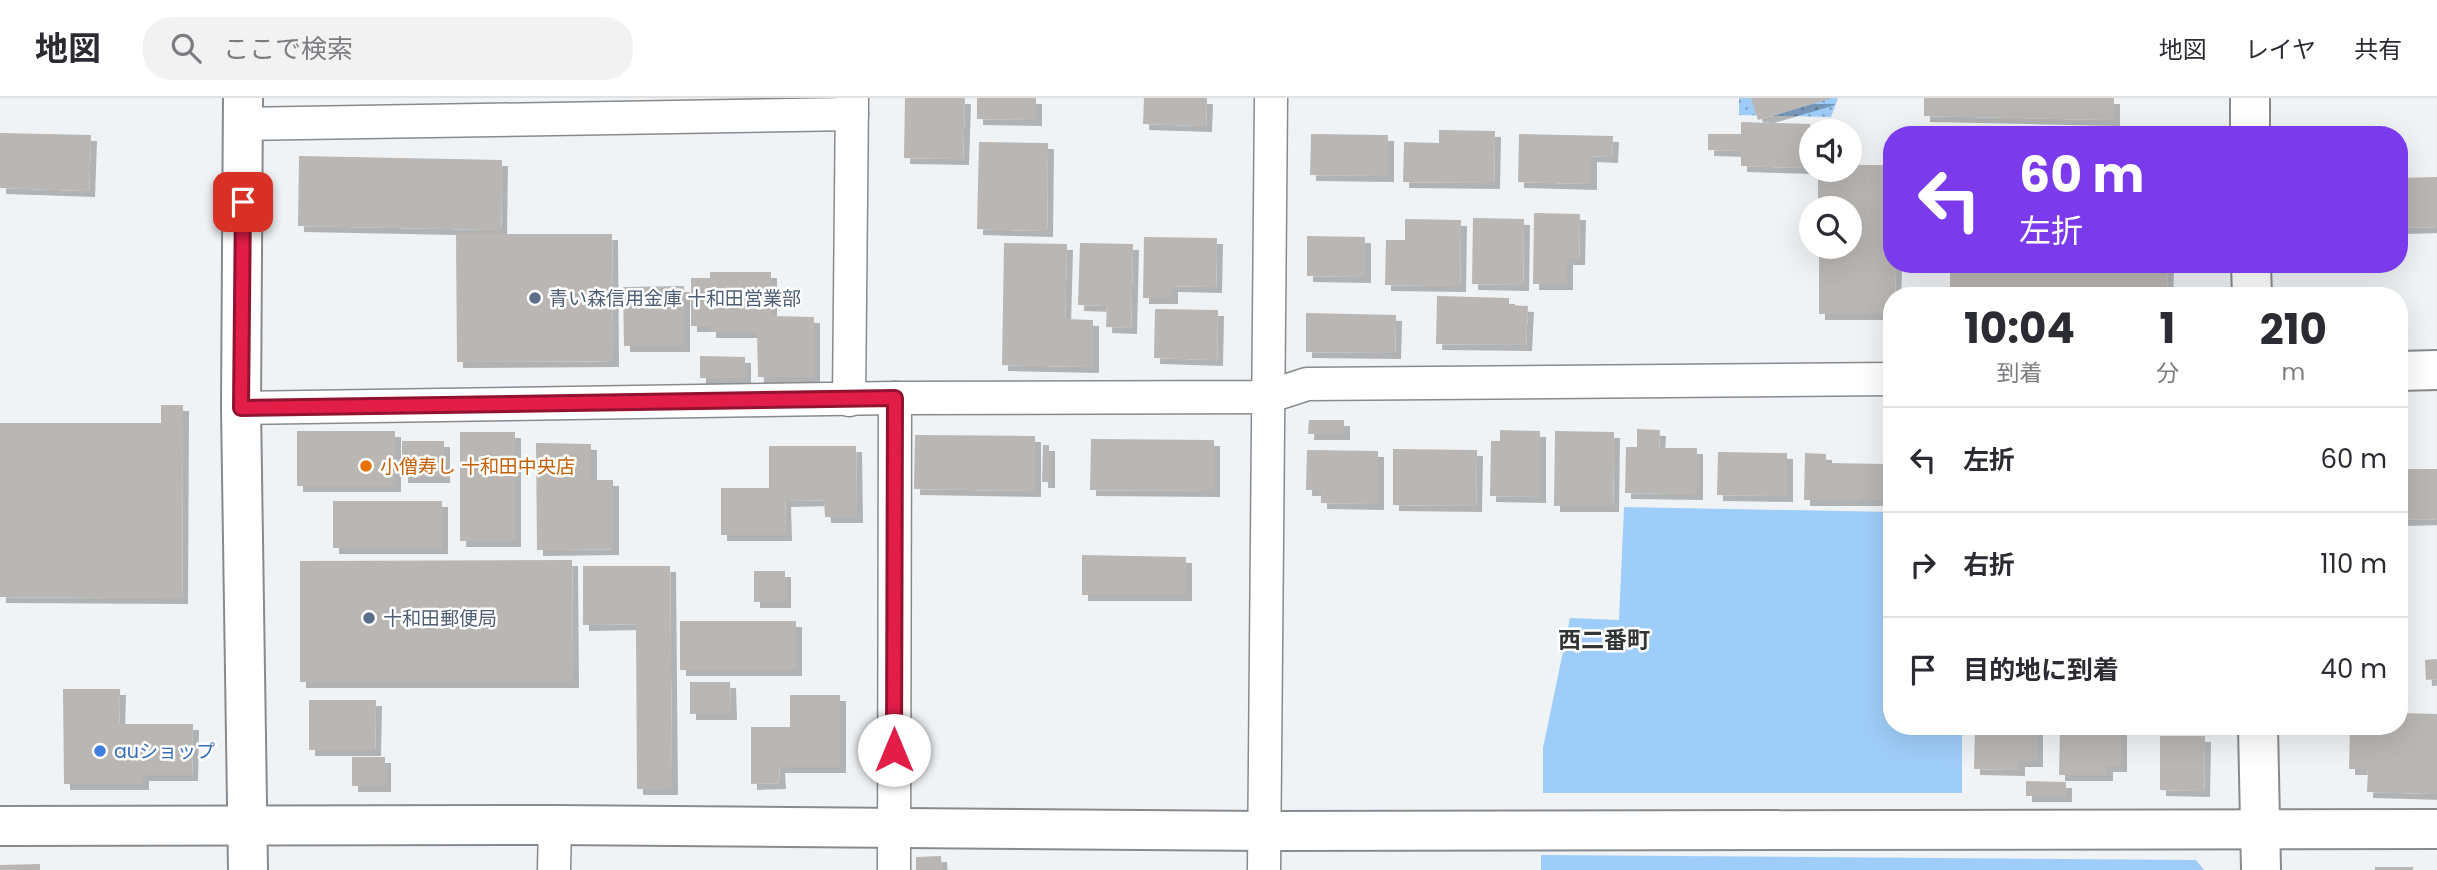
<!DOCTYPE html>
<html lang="ja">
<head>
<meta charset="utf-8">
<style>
  :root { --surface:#fff; --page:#f2f2f3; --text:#2b2b33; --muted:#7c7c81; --line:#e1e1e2 }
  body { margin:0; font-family:Poppins,"Noto Sans JP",sans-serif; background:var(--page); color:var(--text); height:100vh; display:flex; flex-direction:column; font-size:26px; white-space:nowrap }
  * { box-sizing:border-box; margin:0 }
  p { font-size:23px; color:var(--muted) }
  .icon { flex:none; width:38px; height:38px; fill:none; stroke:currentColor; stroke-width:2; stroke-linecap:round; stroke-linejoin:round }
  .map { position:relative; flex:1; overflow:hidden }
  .drawer { position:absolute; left:1883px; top:189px; width:525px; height:448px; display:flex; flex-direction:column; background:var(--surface); border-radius:28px; box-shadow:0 7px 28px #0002 }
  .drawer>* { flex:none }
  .guide { position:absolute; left:1883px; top:28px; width:525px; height:147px; border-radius:28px; box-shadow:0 7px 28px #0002; background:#7c3aed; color:#fff; overflow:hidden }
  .fabs { position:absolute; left:1799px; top:21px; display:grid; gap:14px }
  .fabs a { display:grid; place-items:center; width:63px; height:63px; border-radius:50%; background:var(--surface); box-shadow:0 7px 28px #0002; font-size:35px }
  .pin { position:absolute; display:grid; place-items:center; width:60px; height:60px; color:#fff; margin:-30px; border-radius:14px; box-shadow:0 4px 10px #0006 }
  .me { position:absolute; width:77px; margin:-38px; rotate:0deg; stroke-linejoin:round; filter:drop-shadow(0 0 5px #0008) }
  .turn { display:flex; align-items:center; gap:24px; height:147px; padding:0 21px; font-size:32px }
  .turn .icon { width:91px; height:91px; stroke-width:2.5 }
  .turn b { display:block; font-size:49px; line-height:60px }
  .eta { display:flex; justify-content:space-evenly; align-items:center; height:119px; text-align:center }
  .eta b { font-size:42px; font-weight:700; line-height:49px }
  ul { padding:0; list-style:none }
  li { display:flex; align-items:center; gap:21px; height:105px; padding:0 21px; border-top:2px solid var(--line) }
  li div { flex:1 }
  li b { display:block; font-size:26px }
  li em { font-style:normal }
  header { display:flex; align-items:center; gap:42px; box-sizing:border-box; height:98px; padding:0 35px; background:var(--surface); border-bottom:2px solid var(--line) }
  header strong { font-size:33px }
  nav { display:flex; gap:38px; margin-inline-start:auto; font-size:24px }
  .search { width:490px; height:63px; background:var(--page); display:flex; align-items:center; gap:18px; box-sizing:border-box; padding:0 24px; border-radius:28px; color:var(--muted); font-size:26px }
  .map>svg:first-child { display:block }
  .grass { fill:url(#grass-dots) }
  .park { fill:#9fcdf9 }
  .building { fill:#b9b6b3; filter:url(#shadow) }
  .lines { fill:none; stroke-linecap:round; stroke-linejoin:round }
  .minor-casing { stroke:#888b8e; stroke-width:35 }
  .tertiary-casing { stroke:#888b8e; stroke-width:42 }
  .minor { stroke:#fff; stroke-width:32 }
  .tertiary { stroke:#fff; stroke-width:38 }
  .route-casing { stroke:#92132f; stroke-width:18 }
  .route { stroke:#e11d48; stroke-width:12 }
  .service-dot { fill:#5c6f8a; stroke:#fff; stroke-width:2.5 }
  .food-dot { fill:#e8710a; stroke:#fff; stroke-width:2.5 }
  .shop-dot { fill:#3f7fe0; stroke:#fff; stroke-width:2.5 }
  .labels { text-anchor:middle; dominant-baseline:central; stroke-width:5; stroke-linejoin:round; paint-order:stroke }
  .service-label { font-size:19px; fill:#4e5e75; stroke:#fff; text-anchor:start }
  .food-label { font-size:19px; fill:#c56008; stroke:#fff; text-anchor:start }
  .shop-label { font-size:19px; fill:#366cbe; stroke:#fff; text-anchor:start }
  .quarter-label { font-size:23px; font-weight:bold; fill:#323435; stroke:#fff }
</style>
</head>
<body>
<header>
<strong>地図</strong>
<div class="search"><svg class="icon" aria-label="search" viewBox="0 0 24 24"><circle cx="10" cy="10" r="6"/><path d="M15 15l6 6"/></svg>ここで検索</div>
<nav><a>地図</a><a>レイヤ</a><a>共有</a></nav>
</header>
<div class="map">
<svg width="2437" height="772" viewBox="0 0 2437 772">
  <defs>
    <pattern id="grass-dots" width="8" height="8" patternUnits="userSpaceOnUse" patternTransform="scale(1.75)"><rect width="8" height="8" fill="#9fcdf9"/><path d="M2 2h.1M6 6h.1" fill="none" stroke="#82a7ca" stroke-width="1.8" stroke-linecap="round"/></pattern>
    <filter id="shadow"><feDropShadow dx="6" dy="6" stdDeviation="0" flood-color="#0004"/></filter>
  </defs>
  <rect width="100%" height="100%" fill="#f0f3f6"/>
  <path class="grass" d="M1739,0H1838L1831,19L1739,17Z"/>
  <g class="park">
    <path d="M1624,409L1892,414V628H1962V695H1543V650L1570,520L1619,522Z"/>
    <path d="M1541,757L2196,762L2204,772H1541Z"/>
  </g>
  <g class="building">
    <path d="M905,0H965L963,61L904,60Z"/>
    <path d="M977,0H1036V22L977,21Z"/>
    <path d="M1144,0H1207L1206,28L1143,26Z"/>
    <path d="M1751,0H1829V1L1758,22Z"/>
    <path d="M1924,0H2114V22L1924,18Z"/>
    <path d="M1741,24L1810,26L1809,70L1741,68V53L1708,52V36H1741Z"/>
    <path d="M1439,32L1495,33L1494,85L1403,84L1404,44L1439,45Z"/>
    <path d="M0,35L91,37L89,93L0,90Z"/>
    <path d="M1311,36L1388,37V78L1310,77Z"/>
    <path d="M1519,36L1613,38L1612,59L1591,58V86L1518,84Z"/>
    <path d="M979,44L1048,45L1047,133L977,131Z"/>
    <path d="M299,58L502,62L501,132L298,128Z"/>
    <path d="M1850,67H1892V166H1896L1895,198H1892V216H1819V149H1850V110H1818V72H1850Z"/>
    <path d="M2437,79V129L2399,130V80Z"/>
    <path d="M1534,115L1580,116L1579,161H1567V186H1533Z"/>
    <path d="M1473,120L1524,121L1523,187L1472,186Z"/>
    <path d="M1405,121L1461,122L1460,188L1385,187L1386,142H1405Z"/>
    <path d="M456,136H612L613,263L457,264Z"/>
    <path d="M1307,138L1365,139V179L1307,178Z"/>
    <path d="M1144,139L1217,140L1216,189L1172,188V200H1143Z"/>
    <path d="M1004,145L1067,146L1065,221L1093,222V269L1002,267Z"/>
    <path d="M1080,145L1133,146L1131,230L1106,229L1107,208L1078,207Z"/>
    <path d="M1950,166H2168L2167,198H1950Z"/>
    <path d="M710,174H771V218L814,219V279H758L757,234H710V228H691V180H710Z"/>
    <path d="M684,188V248H624L623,189Z"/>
    <path d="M1437,198L1509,200V207L1528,208L1526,247L1436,246Z"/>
    <path d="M1155,211L1218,212L1217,262L1154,260Z"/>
    <path d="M1306,215L1396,217L1395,255L1306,254Z"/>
    <path d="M700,258L745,259V280H700Z"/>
    <path d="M161,307H183L182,500L0,499V325H161Z"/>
    <path d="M1309,322H1344V336H1308Z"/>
    <path d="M1637,331L1660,332L1659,350H1697V396L1625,395L1626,349H1637Z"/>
    <path d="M1500,332L1540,333V399L1490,398L1491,343H1500Z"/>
    <rect x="297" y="333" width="98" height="55"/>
    <path d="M1555,333L1614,334L1613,408H1554Z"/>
    <rect x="460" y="334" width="55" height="109"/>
    <path d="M915,337L1035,338V393L914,391Z"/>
    <path d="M1091,341L1214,342V393L1090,392Z"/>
    <rect x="402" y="343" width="42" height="36"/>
    <path d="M536,345L591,346V382H613V451L537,452Z"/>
    <path d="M1043,347H1049V384H1042Z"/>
    <path d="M769,348H856L857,419H825L824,402L785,403L786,437H721V390H769Z"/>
    <path d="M1393,351L1477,352L1476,408L1393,407Z"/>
    <path d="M1307,352L1378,353V406L1321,405V392H1306Z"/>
    <path d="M1718,354L1787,355V398L1717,397Z"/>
    <path d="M1805,355L1826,356V365L1889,366V402H1804Z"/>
    <path d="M2399,371H2437V421L2399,422Z"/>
    <rect x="333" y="403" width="109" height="47"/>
    <path d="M1082,457L1186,459V497H1082Z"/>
    <path d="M572,462L573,584H300V463Z"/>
    <path d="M583,468H670L672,691H637L636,526L583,527Z"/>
    <rect x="754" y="473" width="31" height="31"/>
    <rect x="680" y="523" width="116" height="49"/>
    <path d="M2437,561V581L2426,582L2425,562Z"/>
    <path d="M690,584H730L731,616H690Z"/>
    <path d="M63,591H120L119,626H193L192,677H143V686H64Z"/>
    <path d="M790,597H840V669H779L780,685L751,686V629H790Z"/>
    <path d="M309,602H376L375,652H309Z"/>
    <path d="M2399,615L2437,616V696L2367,694L2368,671H2349L2350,628H2399Z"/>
    <path d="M1975,630L2037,631V663H2019V672L1974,671Z"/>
    <path d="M2060,631H2121V668H2107V677H2059Z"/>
    <path d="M2160,638H2205L2204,693L2160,692Z"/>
    <rect x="352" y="659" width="33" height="29"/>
    <path d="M2026,683L2066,684V698H2026Z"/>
    <path d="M941,758L942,772H916V759Z"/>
    <path d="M40,766V772H0V767Z"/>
    <rect x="2375" y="769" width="38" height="3"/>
  </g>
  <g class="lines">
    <g class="minor-casing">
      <g id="minor">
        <path d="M244,26L852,16"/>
        <path d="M849,302L852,0"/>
        <path d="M241,310L895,300L1267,299L1307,286L1892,281"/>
        <path d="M554,772L555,727"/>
        <path d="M894,772L895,300"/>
        <path d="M1264,772L1271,0"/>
      </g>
    </g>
    <g class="tertiary-casing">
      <g id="tertiary">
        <path d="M243,0L241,310L248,772"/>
        <path d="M2250,0V37"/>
        <path d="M2251,166L2252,198"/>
        <path d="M2399,273L2437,272"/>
        <path d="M2258,628L2261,772"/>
        <path d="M0,728L555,727L1265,733L2437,731"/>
      </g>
    </g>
    <use href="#minor" class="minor"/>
    <use href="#tertiary" class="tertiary"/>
  </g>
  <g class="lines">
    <g class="route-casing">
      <path id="route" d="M243,104L241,310L895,300L894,652"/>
    </g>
    <use href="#route" class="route"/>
  </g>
  <g class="service-dot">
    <circle cx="535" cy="200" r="7"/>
    <circle cx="369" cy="520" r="7"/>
  </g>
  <circle class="food-dot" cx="366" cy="368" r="7"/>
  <circle class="shop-dot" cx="100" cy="653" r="7"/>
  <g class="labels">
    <g class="service-label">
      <text x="549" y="200">青い森信用金庫 十和田営業部</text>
      <text x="383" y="520">十和田郵便局</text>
    </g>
    <g class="food-label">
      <text x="380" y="368">小僧寿し 十和田中央店</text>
    </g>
    <g class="shop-label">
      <text x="114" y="653">auショップ</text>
    </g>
    <g class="quarter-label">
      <text x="1604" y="542">西二番町</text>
    </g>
  </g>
</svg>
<div class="fabs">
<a><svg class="icon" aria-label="sound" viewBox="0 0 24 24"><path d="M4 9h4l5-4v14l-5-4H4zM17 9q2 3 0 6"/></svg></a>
<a><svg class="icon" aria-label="search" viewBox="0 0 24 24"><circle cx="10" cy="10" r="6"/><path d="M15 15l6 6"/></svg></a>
</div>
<div class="pin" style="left:243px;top:104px;background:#d93025"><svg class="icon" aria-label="arrive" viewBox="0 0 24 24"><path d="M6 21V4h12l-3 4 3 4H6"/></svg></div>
<svg class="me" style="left:894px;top:652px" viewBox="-20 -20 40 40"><circle r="19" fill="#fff"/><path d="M0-13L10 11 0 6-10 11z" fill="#e11d48"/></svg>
<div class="guide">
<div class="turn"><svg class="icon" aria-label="left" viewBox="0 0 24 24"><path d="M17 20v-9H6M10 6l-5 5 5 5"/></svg><div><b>60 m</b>左折</div></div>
</div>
<section class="drawer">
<div class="eta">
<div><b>10:04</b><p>到着</p></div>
<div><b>1</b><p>分</p></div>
<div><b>210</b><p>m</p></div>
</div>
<ul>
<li><svg class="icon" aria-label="left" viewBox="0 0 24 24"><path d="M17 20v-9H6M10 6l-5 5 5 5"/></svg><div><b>左折</b></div><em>60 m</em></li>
<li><svg class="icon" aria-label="right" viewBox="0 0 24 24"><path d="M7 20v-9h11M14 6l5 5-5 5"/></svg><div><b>右折</b></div><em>110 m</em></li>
<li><svg class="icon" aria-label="arrive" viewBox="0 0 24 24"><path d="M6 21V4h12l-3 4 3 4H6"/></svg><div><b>目的地に到着</b></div><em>40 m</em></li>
</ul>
</section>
</div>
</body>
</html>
